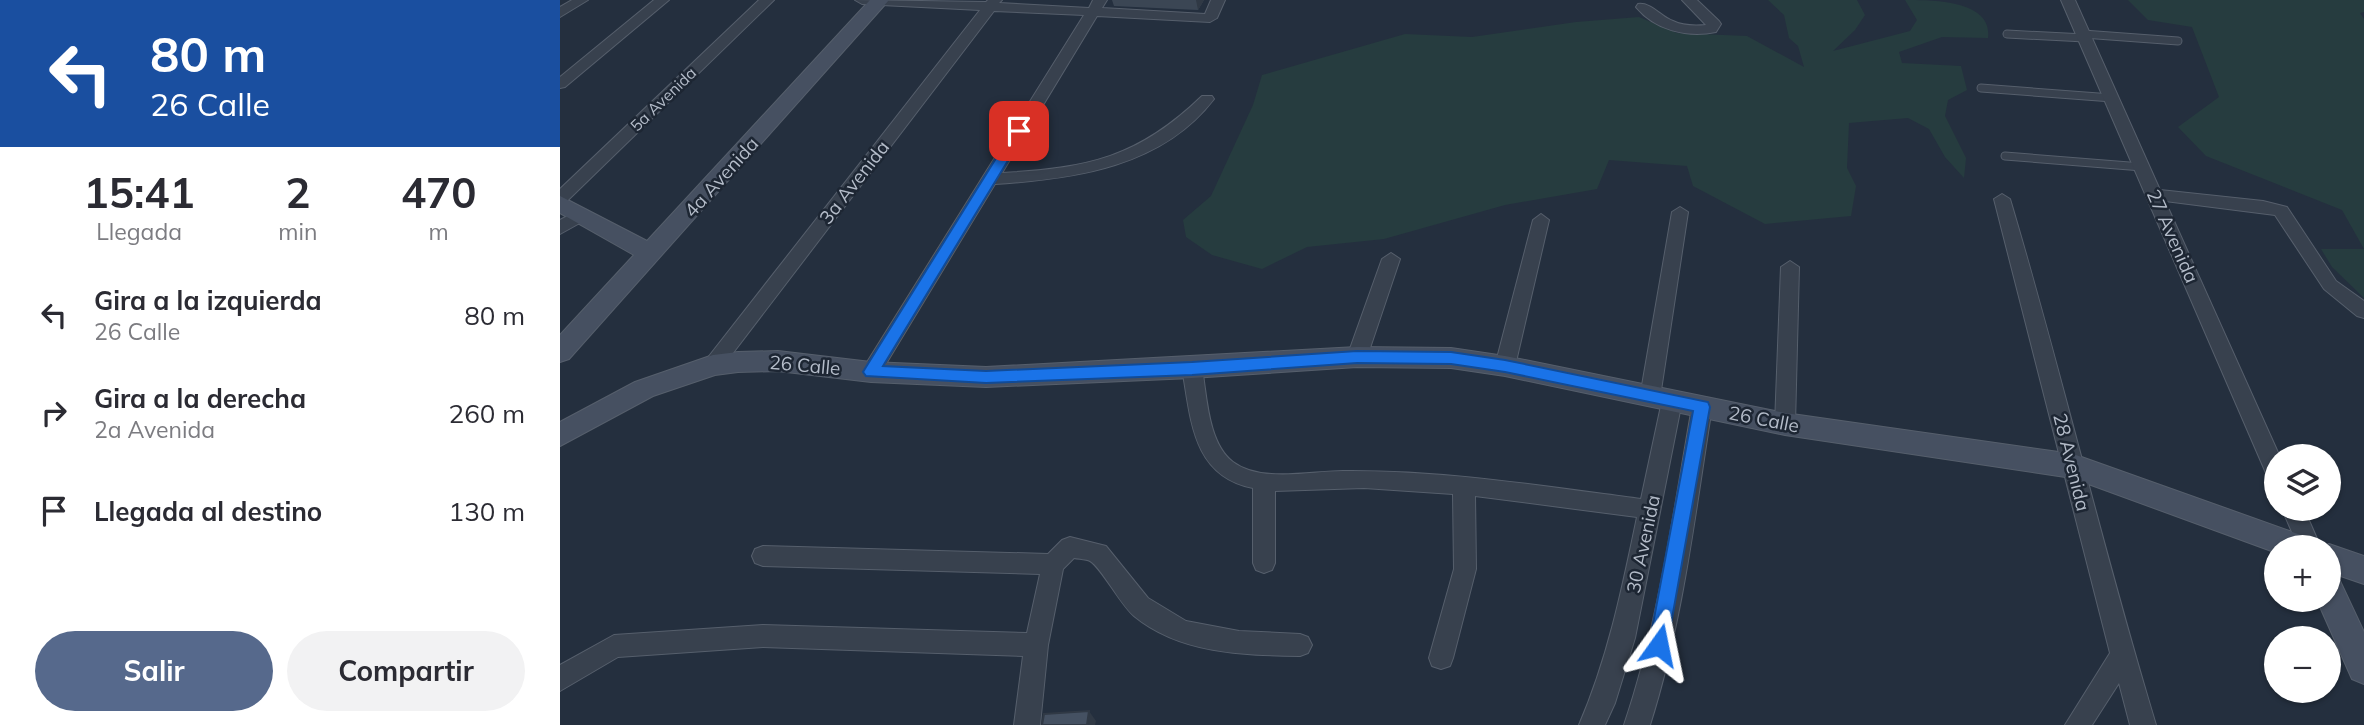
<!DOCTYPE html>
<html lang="es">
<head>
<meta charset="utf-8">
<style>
  :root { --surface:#fff; --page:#f2f2f3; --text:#2b2b33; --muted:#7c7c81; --accent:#56698c }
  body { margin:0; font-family:Mulish,sans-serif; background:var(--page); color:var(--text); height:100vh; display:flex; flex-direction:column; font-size:26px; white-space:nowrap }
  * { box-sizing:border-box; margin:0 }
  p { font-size:23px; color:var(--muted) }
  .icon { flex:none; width:38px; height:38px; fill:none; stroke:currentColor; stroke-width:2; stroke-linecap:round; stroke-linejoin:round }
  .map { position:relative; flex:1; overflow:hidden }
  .side { display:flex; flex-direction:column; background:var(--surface); width:560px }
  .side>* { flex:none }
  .banner { background:#1a4fa0; color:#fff; overflow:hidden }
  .fabs { position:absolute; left:1704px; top:444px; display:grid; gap:14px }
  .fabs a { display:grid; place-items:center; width:77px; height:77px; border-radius:50%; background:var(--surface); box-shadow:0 2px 5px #0004; font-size:35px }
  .pin { position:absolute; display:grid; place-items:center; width:60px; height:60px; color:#fff; margin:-30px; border-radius:14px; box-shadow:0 4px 10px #0006 }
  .me { position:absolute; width:77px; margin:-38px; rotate:12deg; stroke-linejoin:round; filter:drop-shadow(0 0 5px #0008) }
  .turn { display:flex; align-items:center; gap:24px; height:147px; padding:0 35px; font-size:32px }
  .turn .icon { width:91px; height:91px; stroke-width:2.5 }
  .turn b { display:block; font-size:49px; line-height:60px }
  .eta { display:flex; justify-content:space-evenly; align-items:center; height:119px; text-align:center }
  .eta b { font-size:42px; font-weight:700; line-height:49px }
  .action { display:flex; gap:14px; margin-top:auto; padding:14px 35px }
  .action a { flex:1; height:80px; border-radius:42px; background:var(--accent); color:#fff; font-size:28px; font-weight:700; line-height:80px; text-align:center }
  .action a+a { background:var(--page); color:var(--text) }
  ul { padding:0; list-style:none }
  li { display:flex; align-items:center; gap:21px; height:98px; padding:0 35px }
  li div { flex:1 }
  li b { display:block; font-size:26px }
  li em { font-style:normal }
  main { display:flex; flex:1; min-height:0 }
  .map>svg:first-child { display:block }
  .green { fill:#263c3f }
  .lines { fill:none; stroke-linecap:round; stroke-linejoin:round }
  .lane-casing { stroke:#565f6c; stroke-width:9 }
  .street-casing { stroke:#565f6c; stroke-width:2 }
  .secondary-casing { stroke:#565f6c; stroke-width:2 }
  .lane { stroke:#38414e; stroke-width:7 }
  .street { fill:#38414e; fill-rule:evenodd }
  .secondary { fill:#465061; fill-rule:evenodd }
  .wall { fill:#3b4654 }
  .shaded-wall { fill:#303945 }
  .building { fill:#455162; stroke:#303945; stroke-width:2 }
  .route { fill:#1a73e8; stroke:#114b97; stroke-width:2 }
  .labels { text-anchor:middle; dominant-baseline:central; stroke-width:5; stroke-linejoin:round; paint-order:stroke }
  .far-street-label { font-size:16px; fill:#b4bcc9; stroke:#1d2633 }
  .street-label { font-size:19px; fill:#b4bcc9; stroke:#1d2633 }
</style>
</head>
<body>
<main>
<section class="side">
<div class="banner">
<div class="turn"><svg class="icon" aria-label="left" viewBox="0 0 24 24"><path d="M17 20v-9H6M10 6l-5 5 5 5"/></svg><div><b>80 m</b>26 Calle</div></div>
</div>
<div class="eta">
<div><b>15:41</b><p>Llegada</p></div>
<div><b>2</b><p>min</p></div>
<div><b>470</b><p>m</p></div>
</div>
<ul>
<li><svg class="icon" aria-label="left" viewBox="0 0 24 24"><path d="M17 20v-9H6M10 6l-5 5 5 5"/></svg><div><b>Gira a la izquierda</b><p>26 Calle</p></div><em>80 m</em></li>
<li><svg class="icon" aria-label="right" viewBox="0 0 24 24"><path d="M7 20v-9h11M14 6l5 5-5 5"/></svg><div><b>Gira a la derecha</b><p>2a Avenida</p></div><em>260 m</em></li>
<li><svg class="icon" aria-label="arrive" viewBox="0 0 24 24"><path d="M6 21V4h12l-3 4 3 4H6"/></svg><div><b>Llegada al destino</b></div><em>130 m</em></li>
</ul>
<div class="action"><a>Salir</a><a>Compartir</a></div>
</section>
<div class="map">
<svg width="1804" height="725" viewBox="0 0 1804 725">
  <rect width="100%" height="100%" fill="#242f3e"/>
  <g class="green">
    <path d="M1208,0H1297L1305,15L1295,30L1273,51L1350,31L1357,20L1345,0C1372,0 1433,0 1428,38L1382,37L1339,52L1342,63L1401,66L1407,90L1388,100L1385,116L1406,158L1404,178L1385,157L1369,129L1348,118L1289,123L1287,168L1296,186L1291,216L1205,224L1133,186L1127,166L1049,160L1037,189L945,205L824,239L747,247L702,269L652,255L626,237L623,220L651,196L693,105L702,75L845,34L912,37L1016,22L1079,17L1117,33L1187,36L1244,67L1238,46L1229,38L1224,15Z"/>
    <path d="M1568,0H1804V12L1800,13L1804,19V298L1772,267L1761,249H1804L1782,210L1646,156L1618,127L1659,97L1632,27L1588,20Z"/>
  </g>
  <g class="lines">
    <g class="lane-casing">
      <g id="lane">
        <path d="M1447,34L1525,38"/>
        <path d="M1523,34L1618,41"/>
        <path d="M1421,88L1552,98"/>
        <path d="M1445,156L1582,167"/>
      </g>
    </g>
    <g class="street-casing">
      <g id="street">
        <path d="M12,0H28L0,17V7Z"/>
        <path d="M94,0H109L5,87L0,88V77Z"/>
        <path d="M199,0H214L6,202L0,203V189Z"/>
        <path d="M295,0L426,2L428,0H442L439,3L529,8L533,0H547L542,8L645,14L651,0H665L657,18L650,22L537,16L442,173C528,168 578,158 642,96H652L654,99C602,167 515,179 435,184L318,377L311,379L304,377L301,372L304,367L524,15L434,11L160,370L153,372L146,370L143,365L146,360L420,10L302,4Z"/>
        <path d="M1122,0H1137L1159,21L1161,24L1156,32C1127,38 1095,30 1076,7L1078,4C1091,2 1101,17 1113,21C1123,26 1135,26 1146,25Z"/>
        <path d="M1501,0H1515L1600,190L1703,201L1727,207L1776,281L1804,301V318L1797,316L1764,289L1715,215L1605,201L1720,457H1717V482L1710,479L1706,473Z"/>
        <path d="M1442,194L1450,199C1502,373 1543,551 1596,725H1570L1559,683L1532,725H1505L1550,653L1434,199Z"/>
        <path d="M1120,207L1128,212L1100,397L1097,402L1090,405L1083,402L1080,397L1112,212Z"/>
        <path d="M21,209L27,211L29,215L27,219L0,234V220Z"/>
        <path d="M981,214L989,220L955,366L952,371L945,373L938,371L935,366L973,220Z"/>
        <path d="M831,253L840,259L807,357L804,362L797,364L790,362L787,357L822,259Z"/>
        <path d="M1230,261L1239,267L1235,424L1232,430L1225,432L1218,430L1215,424L1221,267Z"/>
        <path d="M632,361L639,363L642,368C647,397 648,443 673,462C701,483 751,471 783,471C883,470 982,486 1081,499L1102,401L1105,396L1112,393L1119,396L1122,401L1075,638L1055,703L1045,725H1019C1048,658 1062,589 1077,517L915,496L916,569L893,658L890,666L881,669L872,666L869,658L894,569L893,494L804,488L715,491V563L712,570L704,573L696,570L693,563V488C632,476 631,419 622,368L625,363Z"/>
        <path d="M1142,399L1149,401L1152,407C1135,514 1123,621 1090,725H1064C1099,622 1113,514 1132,407L1135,401Z"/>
        <path d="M1722,509H1744L1761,548H1739Z"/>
        <path d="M510,537L546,546L588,598L626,621L679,631L740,634L748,637L752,645L748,653L740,656C683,655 620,654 574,616C560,604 541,567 530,561C526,559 519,559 514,558L503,569L488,645L480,725H454L463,656L203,647L58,657L0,691V665L54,635L203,625L467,633L480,574L203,566L195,563L192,556L195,549L203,546L488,554L502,540Z"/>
      </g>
    </g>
    <g class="secondary-casing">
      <g id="secondary">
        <path d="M310,0H329L9,359L0,362V335L74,255L0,213V196L87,241Z"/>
        <path d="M797,347L891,348L945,356L1225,413L1513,454L1752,539L1756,548H1717V553L1512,478L1225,435L945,376L891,368L797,367L632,378L426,387L311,382L218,371L178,372L155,375L93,396L0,446V422L75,382L153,355L178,352L218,351L311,362L426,367Z"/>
        <path d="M1769,544L1804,556V584L1769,572V548H1760Z"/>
        <path d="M1769,577L1780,581L1804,632V684L1792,679L1757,600H1769Z"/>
      </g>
    </g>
    <use href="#lane" class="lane"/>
    <use href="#street" class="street"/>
    <use href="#secondary" class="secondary"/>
  </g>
  <path class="wall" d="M552,0H644L638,10L554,6Z"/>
  <g class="shaded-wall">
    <path d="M636,0H644L638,10Z"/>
    <path d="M529,711L536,721L535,725H527Z"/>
  </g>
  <path class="building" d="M529,711L527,725H482L484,714Z"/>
  <path class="route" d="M459,127L466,131L323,366L426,371L632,362L797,351L891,352L945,360L1148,402L1150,407L1106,652L1099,654L1092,652L1089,645L1133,411L945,372L891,364L797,363L632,375L426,383L306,376L303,372L306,367L453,131Z"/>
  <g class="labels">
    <g class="far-street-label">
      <text transform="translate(103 99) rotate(-44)">5a Avenida</text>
    </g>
    <g class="street-label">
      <text transform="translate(161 177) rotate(-48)">4a Avenida</text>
      <text transform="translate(294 182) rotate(-52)">3a Avenida</text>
      <text transform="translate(1613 236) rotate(66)">27 Avenida</text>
      <text transform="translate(245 365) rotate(5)">26 Calle</text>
      <text transform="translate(1204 419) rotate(11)">26 Calle</text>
      <text transform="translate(1512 462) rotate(76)">28 Avenida</text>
      <text transform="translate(1083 544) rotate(-78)">30 Avenida</text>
    </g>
  </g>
</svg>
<div class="fabs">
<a><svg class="icon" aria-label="layers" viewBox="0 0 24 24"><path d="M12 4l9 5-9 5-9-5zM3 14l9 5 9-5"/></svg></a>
<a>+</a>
<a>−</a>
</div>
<div class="pin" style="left:459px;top:131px;background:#d93025"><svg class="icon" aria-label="arrive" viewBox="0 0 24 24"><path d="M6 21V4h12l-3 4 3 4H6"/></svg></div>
<svg class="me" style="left:1099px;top:645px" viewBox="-20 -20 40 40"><path d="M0-17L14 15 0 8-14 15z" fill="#1a73e8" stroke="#fff" stroke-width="4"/></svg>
</div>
</main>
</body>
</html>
